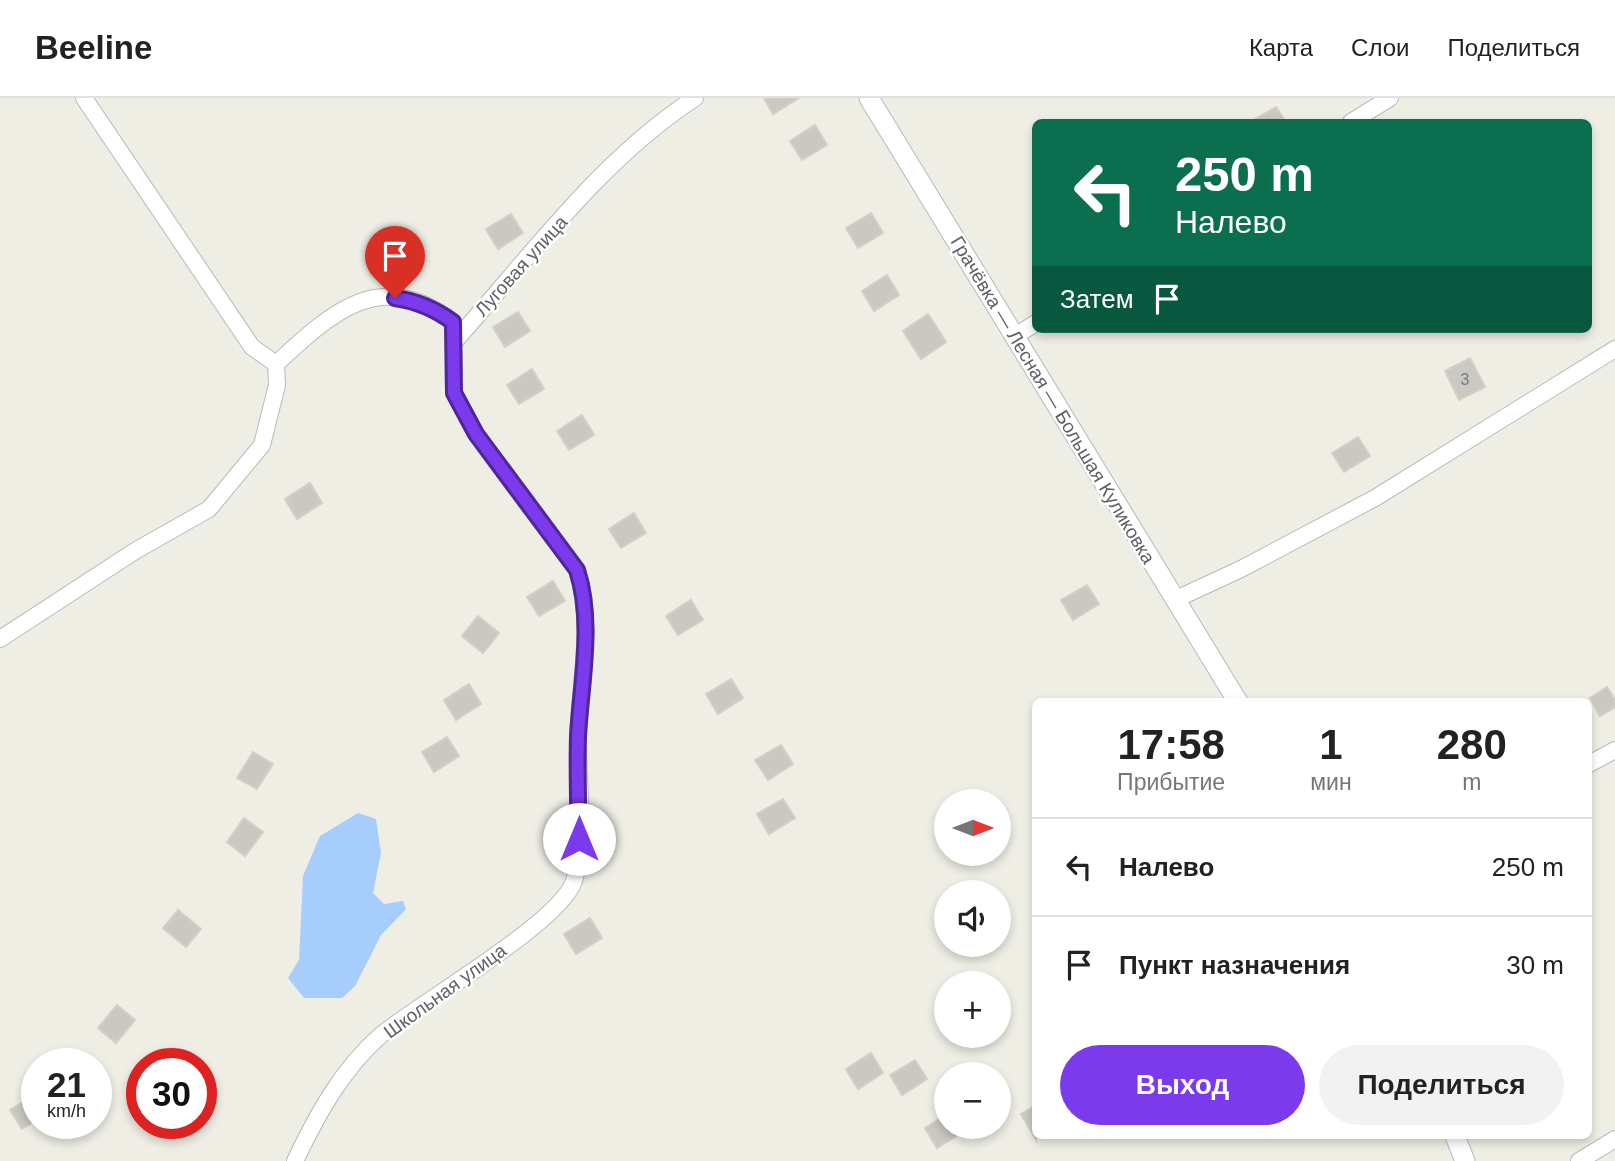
<!DOCTYPE html>
<html lang="ru">
<head>
<meta charset="utf-8">
<style>
  :root { --surface:#fff; --page:#f2f2f2; --text:#222; --muted:#767676; --line:#e0e0e0; --accent:#7c3aed }
  body { margin:0; font-family:Arial,sans-serif; background:var(--page); color:var(--text); height:100vh; display:flex; flex-direction:column; font-size:26px; white-space:nowrap }
  * { box-sizing:border-box; margin:0 }
  p { font-size:23px; color:var(--muted) }
  .icon { flex:none; width:38px; height:38px; fill:none; stroke:currentColor; stroke-width:2; stroke-linecap:round; stroke-linejoin:round }
  .map { position:relative; flex:1; overflow:hidden }
  .sheet { position:absolute; left:1032px; top:600px; width:560px; height:441px; display:flex; flex-direction:column; background:var(--surface); border-radius:10px; box-shadow:0 4px 10px #0003 }
  .sheet>* { flex:none }
  .top-card { position:absolute; left:1032px; top:21px; width:560px; height:214px; border-radius:10px; box-shadow:0 4px 10px #0003; background:#0b6e4f; color:#fff; overflow:hidden }
  .needle { width:46px; rotate:90deg }
  .controls { position:absolute; left:934px; top:691px; display:grid; gap:14px }
  .controls a { display:grid; place-items:center; width:77px; height:77px; border-radius:50%; background:var(--surface); box-shadow:0 4px 10px #0003; font-size:35px }
  .speed { position:absolute; left:21px; top:950px; display:flex; gap:14px; font-size:35px; font-weight:700; text-align:center }
  .speed>* { display:grid; place-content:center; width:91px; height:91px; border-radius:50%; background:var(--surface); box-shadow:0 4px 10px #0003; line-height:1 }
  .speed small { font-size:18px; font-weight:400 }
  .speed .limit { border:10px solid #d22; background:#fff; color:#111 }
  .pin { position:absolute; display:grid; place-items:center; width:60px; height:60px; color:#fff; margin:-72px -30px; border-radius:50% 50% 50% 0; rotate:-45deg; box-shadow:0 0 7px #0007 }
  .pin .icon { rotate:45deg }
  .me { position:absolute; width:77px; margin:-38px; rotate:0deg; stroke-linejoin:round; filter:drop-shadow(0 0 5px #0008) }
  .turn { display:flex; align-items:center; gap:24px; height:147px; padding:0 28px; font-size:32px }
  .turn .icon { width:91px; height:91px; stroke-width:2.5 }
  .turn b { display:block; font-size:49px; line-height:60px }
  .then { display:flex; align-items:center; height:66px; padding:0 28px; background:#0003; gap:14px; font-size:26px }
  .eta { display:flex; justify-content:space-evenly; align-items:center; height:119px; text-align:center }
  .eta b { font-size:42px; font-weight:600; line-height:49px }
  .cta { display:flex; gap:14px; margin-top:auto; padding:14px 28px }
  .cta a { flex:1; height:80px; border-radius:42px; background:var(--accent); color:#fff; font-size:28px; font-weight:600; line-height:80px; text-align:center }
  .cta a+a { background:var(--page); color:var(--text) }
  ul { padding:0; list-style:none }
  li { display:flex; align-items:center; gap:21px; height:98px; padding:0 28px; border-top:2px solid var(--line) }
  li div { flex:1 }
  li b { display:block; font-size:26px }
  li em { font-style:normal }
  header { display:flex; align-items:center; gap:42px; box-sizing:border-box; height:98px; padding:0 35px; background:var(--surface); border-bottom:2px solid var(--line) }
  header strong { font-size:33px }
  nav { display:flex; gap:38px; margin-inline-start:auto; font-size:24px }
  .map>svg:first-child { display:block }
  .water { fill:#a7cdfd }
  .building { fill:#cac8c2; stroke:#d3d0c3; stroke-width:2 }
  .lines { fill:none; stroke-linecap:round; stroke-linejoin:round }
  .minor-casing { stroke:#b7b9be; stroke-width:18 }
  .tertiary-casing { stroke:#b7b9be; stroke-width:21 }
  .minor { stroke:#fff; stroke-width:16 }
  .tertiary { stroke:#fff; stroke-width:19 }
  .route-casing { stroke:#51269a; stroke-width:18 }
  .route { stroke:#7c3aed; stroke-width:12 }
  .labels { text-anchor:middle; dominant-baseline:central; stroke-width:5; stroke-linejoin:round; paint-order:stroke }
  .number-label { font-size:16px; fill:#78797c }
  .street-label { font-size:19px; fill:#5d5f65; stroke:#fff }
</style>
</head>
<body>
<header>
<strong>Beeline</strong>
<nav><a>Карта</a><a>Слои</a><a>Поделиться</a></nav>
</header>
<div class="map">
<svg width="1615" height="1063" viewBox="0 0 1615 1063">
  <rect width="100%" height="100%" fill="#efeee5"/>
  <path class="water" d="M358,715L376,721L381,755L373,795L384,806L403,803L406,811L381,837L355,888L342,900H304L288,880L299,862L303,778L320,738Z"/>
  <g class="building">
    <path d="M764,0H799L773,16Z"/>
    <path d="M1276,9L1286,24H1250Z"/>
    <path d="M815,27L827,47L802,62L790,43Z"/>
    <path d="M871,115L883,135L858,150L846,130Z"/>
    <path d="M511,116L523,135L498,151L486,131Z"/>
    <path d="M887,177L899,197L874,213L862,193Z"/>
    <path d="M518,214L530,233L505,249L493,229Z"/>
    <path d="M928,216L946,244L921,261L903,233Z"/>
    <path d="M1470,260L1485,289L1459,302L1445,273Z"/>
    <path d="M532,271L544,291L519,306L507,287Z"/>
    <path d="M582,317L594,337L569,352L557,333Z"/>
    <path d="M1358,339L1370,358L1344,374L1332,355Z"/>
    <path d="M310,385L322,405L297,421L285,401Z"/>
    <path d="M634,415L646,435L621,450L609,431Z"/>
    <path d="M553,483L565,503L539,518L527,499Z"/>
    <path d="M1087,487L1099,506L1073,522L1061,502Z"/>
    <path d="M691,502L703,522L678,537L666,518Z"/>
    <path d="M478,518L499,535L483,555L462,538Z"/>
    <path d="M731,581L743,600L718,616L706,596Z"/>
    <path d="M469,586L481,606L456,622L444,602Z"/>
    <path d="M1607,589L1615,602V609L1600,618L1590,600Z"/>
    <path d="M447,639L459,658L434,674L422,654Z"/>
    <path d="M781,647L793,666L768,682L755,662Z"/>
    <path d="M253,654L273,666L257,691L237,680Z"/>
    <path d="M783,701L795,720L769,736L757,716Z"/>
    <path d="M244,720L263,734L245,758L227,744Z"/>
    <path d="M178,812L201,831L186,849L163,830Z"/>
    <path d="M590,820L602,840L576,856L564,836Z"/>
    <path d="M117,907L135,922L116,945L98,930Z"/>
    <path d="M871,955L883,975L858,991L846,971Z"/>
    <path d="M915,962L927,981L902,997L890,977Z"/>
    <path d="M37,995V1022L22,1031L10,1012Z"/>
    <path d="M1036,1007V1042L1021,1016Z"/>
    <path d="M947,1016V1029H971L937,1050L925,1030Z"/>
  </g>
  <g class="lines">
    <g class="minor-casing">
      <g id="minor">
        <path d="M84,0L252,249L276,266"/>
        <path d="M1351,24L1390,0"/>
        <path d="M1015,238L1036,225"/>
        <path d="M455,243C530,159 600,62 695,0"/>
        <path d="M276,266C331,215 380,168 453,224L454,295L476,336L577,472C594,525 580,585 578,640C577,683 587,743 574,783C561,824 421,904 381,937C342,971 317,1017 295,1063"/>
        <path d="M1174,502L1241,471L1375,400L1615,251"/>
        <path d="M0,541L135,453L209,411L262,347L277,287L276,266"/>
        <path d="M1589,666L1615,652"/>
        <path d="M1579,1063L1615,1041"/>
      </g>
    </g>
    <g class="tertiary-casing">
      <g id="tertiary">
        <path d="M869,0L1238,604"/>
        <path d="M1455,1038L1465,1063"/>
      </g>
    </g>
    <use href="#minor" class="minor"/>
    <use href="#tertiary" class="tertiary"/>
  </g>
  <g class="lines">
    <g class="route-casing">
      <path id="route" d="M395,200C417,203 435,211 453,224L454,295L476,336L577,472C594,524 581,584 578,638C577,672 578,707 579,741"/>
    </g>
    <use href="#route" class="route"/>
  </g>
  <g class="labels">
    <g class="number-label">
      <text x="1465" y="281">3</text>
    </g>
    <g class="street-label">
      <text transform="translate(521 168) rotate(-48)">Луговая улица</text>
      <text transform="translate(1053 302) rotate(59)">Грачёвка — Лесная — Большая Куликовка</text>
      <text transform="translate(445 893) rotate(-36)">Школьная улица</text>
    </g>
  </g>
</svg>
<div class="controls">
<a><svg class="needle" viewBox="-14 -14 28 28"><path d="M0-13l5 13h-10z" fill="#e53935"/><path d="M0 13l5-13h-10z" fill="#767676"/></svg></a>
<a><svg class="icon" aria-label="sound" viewBox="0 0 24 24"><path d="M4 9h4l5-4v14l-5-4H4zM17 9q2 3 0 6"/></svg></a>
<a>+</a>
<a>−</a>
</div>
<div class="speed"><div>21<small>km/h</small></div><div class="limit">30</div></div>
<div class="pin" style="left:395px;top:200px;background:#d93025"><svg class="icon" aria-label="arrive" viewBox="0 0 24 24"><path d="M6 21V4h12l-3 4 3 4H6"/></svg></div>
<svg class="me" style="left:579px;top:741px" viewBox="-20 -20 40 40"><circle r="19" fill="#fff"/><path d="M0-13L10 11 0 6-10 11z" fill="#7c3aed"/></svg>
<div class="top-card">
<div class="turn"><svg class="icon" aria-label="left" viewBox="0 0 24 24"><path d="M17 20v-9H6M10 6l-5 5 5 5"/></svg><div><b>250 m</b>Налево</div></div>
<div class="then">Затем<svg class="icon" aria-label="arrive" viewBox="0 0 24 24"><path d="M6 21V4h12l-3 4 3 4H6"/></svg></div>
</div>
<section class="sheet">
<div class="eta">
<div><b>17:58</b><p>Прибытие</p></div>
<div><b>1</b><p>мин</p></div>
<div><b>280</b><p>m</p></div>
</div>
<ul>
<li><svg class="icon" aria-label="left" viewBox="0 0 24 24"><path d="M17 20v-9H6M10 6l-5 5 5 5"/></svg><div><b>Налево</b></div><em>250 m</em></li>
<li><svg class="icon" aria-label="arrive" viewBox="0 0 24 24"><path d="M6 21V4h12l-3 4 3 4H6"/></svg><div><b>Пункт назначения</b></div><em>30 m</em></li>
</ul>
<div class="cta"><a>Выход</a><a>Поделиться</a></div>
</section>
</div>
</body>
</html>
